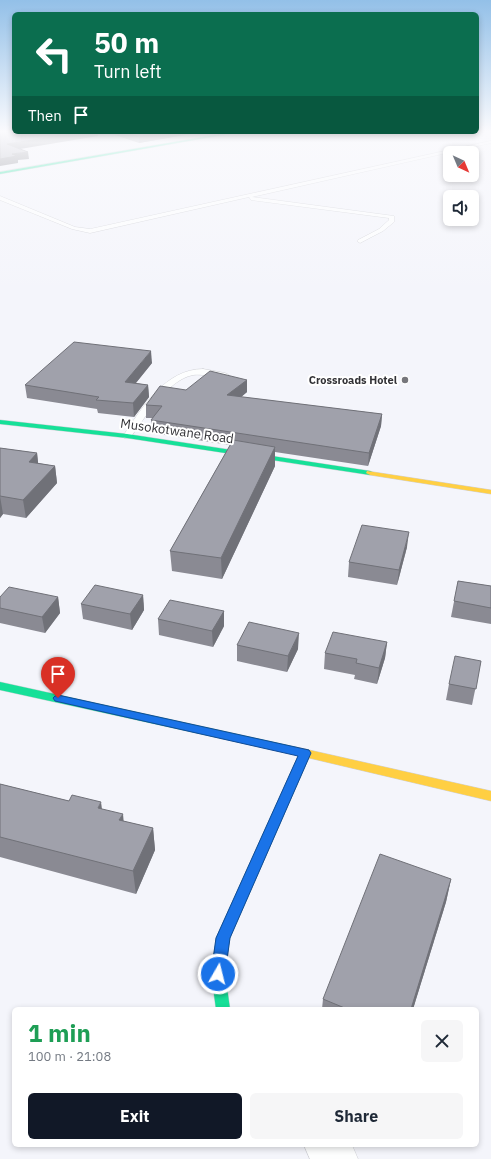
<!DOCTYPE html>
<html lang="en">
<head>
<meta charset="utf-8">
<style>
  :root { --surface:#fff; --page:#f6f6f7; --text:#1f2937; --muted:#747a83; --accent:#111827 }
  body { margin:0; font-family:"IBM Plex Sans",sans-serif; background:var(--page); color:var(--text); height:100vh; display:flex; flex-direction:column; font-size:15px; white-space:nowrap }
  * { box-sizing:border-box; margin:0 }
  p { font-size:13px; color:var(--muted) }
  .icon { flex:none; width:22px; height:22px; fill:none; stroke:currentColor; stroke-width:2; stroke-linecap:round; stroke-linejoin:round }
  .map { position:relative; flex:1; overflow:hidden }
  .panel { position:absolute; left:12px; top:1007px; width:467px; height:140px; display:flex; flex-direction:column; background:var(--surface); border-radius:6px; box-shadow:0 2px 6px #0003 }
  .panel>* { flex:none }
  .guide { position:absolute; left:12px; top:12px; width:467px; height:122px; border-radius:6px; box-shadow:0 2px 6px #0003; background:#0b6e4f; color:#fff; overflow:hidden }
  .needle { width:26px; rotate:136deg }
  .fabs { position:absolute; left:443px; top:146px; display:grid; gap:8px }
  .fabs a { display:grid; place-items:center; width:36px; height:36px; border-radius:6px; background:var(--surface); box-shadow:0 2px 6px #0003; font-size:20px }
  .pin { position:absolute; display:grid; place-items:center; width:34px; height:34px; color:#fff; margin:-41px -17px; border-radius:50% 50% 50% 0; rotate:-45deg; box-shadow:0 0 4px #0007 }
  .pin .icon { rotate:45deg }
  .me { position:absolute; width:44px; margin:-22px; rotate:8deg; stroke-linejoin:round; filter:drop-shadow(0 0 3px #0008) }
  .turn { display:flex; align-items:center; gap:14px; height:84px; padding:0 16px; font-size:18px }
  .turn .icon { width:52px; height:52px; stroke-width:2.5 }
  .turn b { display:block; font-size:28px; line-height:34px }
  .then { display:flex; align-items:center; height:38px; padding:0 16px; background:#0003; gap:8px; font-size:15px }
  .round { display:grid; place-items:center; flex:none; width:42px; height:42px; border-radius:6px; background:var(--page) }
  .summary { display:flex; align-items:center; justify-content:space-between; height:68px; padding:0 16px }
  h1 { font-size:24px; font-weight:700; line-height:30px; color:#1e9e55 }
  .action { display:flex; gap:8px; margin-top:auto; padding:8px 16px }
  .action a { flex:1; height:46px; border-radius:6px; background:var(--accent); color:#fff; font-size:16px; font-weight:700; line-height:46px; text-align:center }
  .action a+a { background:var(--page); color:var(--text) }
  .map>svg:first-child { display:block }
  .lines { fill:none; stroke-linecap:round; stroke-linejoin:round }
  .lane-casing { stroke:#d0d1d6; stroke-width:1 }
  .street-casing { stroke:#d0d1d6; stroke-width:1 }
  .fast-casing { stroke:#d0d1d6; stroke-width:1 }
  .slow-casing { stroke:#d0d1d6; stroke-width:1 }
  .lane { fill:#fdfefe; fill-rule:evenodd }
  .street { fill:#fdfefe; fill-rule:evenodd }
  .fast { fill:#16e098; fill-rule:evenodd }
  .slow { fill:#ffcf43; fill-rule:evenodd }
  .wall { fill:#8a8a93 }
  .shaded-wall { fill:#707178 }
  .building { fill:#a0a1ab; stroke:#707178 }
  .route { fill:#1a73e8; stroke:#114b97 }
  .poi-dot { fill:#76767b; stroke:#fff; stroke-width:1.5 }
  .labels { text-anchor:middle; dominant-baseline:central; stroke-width:4; stroke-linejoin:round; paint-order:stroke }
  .far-poi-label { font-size:11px; font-weight:bold; fill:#323236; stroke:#fff; text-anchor:end }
  .street-label { font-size:13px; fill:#323236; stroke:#fff }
</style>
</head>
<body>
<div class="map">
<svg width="491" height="1159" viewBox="0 0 491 1159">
  <rect width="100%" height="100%" fill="#f4f5fb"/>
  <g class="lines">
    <g class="lane-casing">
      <g id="lane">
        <path d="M491,141V143L252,197L394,216V222L383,231L360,243L357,241L358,240L379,229L389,220V218L251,200L249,197L90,233L72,229L0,200V196L75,227L90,229Z"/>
        <path d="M203,369L225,373L229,375C224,380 202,373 193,375C167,380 145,418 130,438H124L123,436C142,408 165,369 203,369Z"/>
      </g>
    </g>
    <g class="street-casing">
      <path id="street" d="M304,1145H352L358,1159H310Z"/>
    </g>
    <g class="fast-casing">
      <g id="fast">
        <path d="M232,132H240L0,174V172Z"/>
        <path d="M0,420L127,434L370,471L374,473L370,475L127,438L0,424Z"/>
        <path d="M0,682L296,747L301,750L305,749L309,750L311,753L230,938L225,973L230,1009H216L211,973L216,938L299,754L296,755L0,690Z"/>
      </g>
    </g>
    <g class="slow-casing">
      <g id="slow">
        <path d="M367,471L491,490V494L370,475L366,473Z"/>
        <path d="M296,747L491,791V801L292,754L290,751L292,748Z"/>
      </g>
    </g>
    <use href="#lane" class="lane"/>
    <use href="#street" class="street"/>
    <use href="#fast" class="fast"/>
    <use href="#slow" class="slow"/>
  </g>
  <g class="wall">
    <path d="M106,132H201L139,143Z"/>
    <path d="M152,363L136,383L148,385L149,397L134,417L98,413L97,409L27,398L25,385Z"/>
    <path d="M247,380V392L241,397L382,414L381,426L368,466L275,452V466L222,579L172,571L170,551L230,445L152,433L151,420L153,418H146V405L186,390Z"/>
    <path d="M0,448L37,453L38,463L55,466L57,483L26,518L3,514L0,518Z"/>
    <path d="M407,547L397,585L348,577L349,562Z"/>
    <path d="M458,581L491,586V624L451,617Z"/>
    <path d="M143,595L144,610L132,630L83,619L81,604Z"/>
    <path d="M0,597H58L60,613L45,633L0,623Z"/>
    <path d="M224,611V626L213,647L159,635L158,619Z"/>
    <path d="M387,642L385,658L377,684L354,679L355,675L324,669L325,653Z"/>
    <path d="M237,645L298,649L287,672L237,661Z"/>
    <path d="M481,661L472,705L446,700L449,684Z"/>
    <path d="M0,784L102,809L123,821L153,828L155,850L136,894L0,857Z"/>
    <path d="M451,879L446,902L413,1009H322L323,999Z"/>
  </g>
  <g class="shaded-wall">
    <path d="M85,132H98V136L8,151L7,144Z"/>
    <path d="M165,132H201L139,143V137Z"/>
    <path d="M28,152L29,159L18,160V163L0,166V159L12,154Z"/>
    <path d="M151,351L152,363L126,395L125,382Z"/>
    <path d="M247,380V392L228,408L227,395Z"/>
    <path d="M148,385L149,397L134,417L133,403Z"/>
    <path d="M382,414L381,426L368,466L369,453Z"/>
    <path d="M275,447V466L222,579L221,558Z"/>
    <path d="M37,453L39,471L29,462Z"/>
    <path d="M55,466L57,483L26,518L23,500Z"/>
    <path d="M0,496L3,514L0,518Z"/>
    <path d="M409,532L407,547L397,585L399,570Z"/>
    <path d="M143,595L144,610L132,630L130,614Z"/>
    <path d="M58,597L60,613L45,633L42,617Z"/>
    <path d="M224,611V626L213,647L212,631Z"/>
    <path d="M299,633L298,649L287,672L288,656Z"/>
    <path d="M387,642L385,658L377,684L379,668Z"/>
    <path d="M101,802L104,824L98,808Z"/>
    <path d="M123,814L125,836L119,820Z"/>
    <path d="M153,828L155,850L136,894L133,871Z"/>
    <path d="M451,879L446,902L413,1009H411Z"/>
  </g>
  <g class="building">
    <path d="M0,130H14V132H85L7,144L28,152L12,154L17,156L0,159Z"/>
    <path d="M125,132H165L139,137Z"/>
    <path d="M74,342L151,351L125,382L148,385L133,403L96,400L99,397L25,385Z"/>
    <path d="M210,371L247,380L227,395L382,414L369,453L151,420L162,406L146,405L160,386L186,390Z"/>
    <path d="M233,440L275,447L221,558L170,551Z"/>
    <path d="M0,448L37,453L29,462L55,466L23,500L0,496Z"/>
    <path d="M362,525L409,532L399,570L349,562Z"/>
    <path d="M458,581L491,586V608L454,601Z"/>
    <path d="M95,585L143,595L130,614L81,604Z"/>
    <path d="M9,587L58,597L42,617L0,608V597Z"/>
    <path d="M170,600L224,611L212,631L158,619Z"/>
    <path d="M249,622L299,633L288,656L237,645Z"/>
    <path d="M333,632L387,642L379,668L356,663L357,659L325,653Z"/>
    <path d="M455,656L481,661L476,689L449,684Z"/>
    <path d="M0,784L69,801L72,795L101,802L98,808L123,814L119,820L153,828L133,871L0,837Z"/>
    <path d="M380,854L451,879L411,1009H347L323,999Z"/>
  </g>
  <linearGradient id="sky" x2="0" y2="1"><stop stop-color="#93c0e8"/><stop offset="0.45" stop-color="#fafafd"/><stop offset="1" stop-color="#fafafd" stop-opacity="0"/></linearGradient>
  <rect width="491" height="292" fill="url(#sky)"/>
  <path class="route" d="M58,695L309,750L311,753L230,938L225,974L223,978L218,980L213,978L211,974L216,938L298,756L55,701L53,698L55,696Z"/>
  <circle class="poi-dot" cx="405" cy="380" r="4"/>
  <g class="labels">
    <g class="far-poi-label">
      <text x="397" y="380">Crossroads Hotel</text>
    </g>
    <g class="street-label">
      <text transform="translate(177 431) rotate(8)">Musokotwane Road</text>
    </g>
  </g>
</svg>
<div class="fabs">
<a><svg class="needle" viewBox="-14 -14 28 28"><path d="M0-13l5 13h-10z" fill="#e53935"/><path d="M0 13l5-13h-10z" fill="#747a83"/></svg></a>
<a><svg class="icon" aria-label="sound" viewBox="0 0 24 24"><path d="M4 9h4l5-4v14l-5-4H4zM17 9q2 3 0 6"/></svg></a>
</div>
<div class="pin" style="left:58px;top:698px;background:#d93025"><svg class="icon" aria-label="arrive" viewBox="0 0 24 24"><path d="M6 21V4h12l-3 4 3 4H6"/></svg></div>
<svg class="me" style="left:218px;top:974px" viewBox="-20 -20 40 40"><circle r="17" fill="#1a73e8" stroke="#fff" stroke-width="3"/><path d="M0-11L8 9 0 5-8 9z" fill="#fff"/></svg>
<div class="guide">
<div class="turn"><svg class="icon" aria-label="left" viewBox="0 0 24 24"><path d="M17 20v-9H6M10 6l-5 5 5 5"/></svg><div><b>50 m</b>Turn left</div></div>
<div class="then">Then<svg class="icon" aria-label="arrive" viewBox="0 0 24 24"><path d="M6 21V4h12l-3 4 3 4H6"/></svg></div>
</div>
<section class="panel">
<div class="summary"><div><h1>1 min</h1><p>100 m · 21:08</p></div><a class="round"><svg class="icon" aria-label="close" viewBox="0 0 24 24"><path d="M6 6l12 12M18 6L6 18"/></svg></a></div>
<div class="action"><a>Exit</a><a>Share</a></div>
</section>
</div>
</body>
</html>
